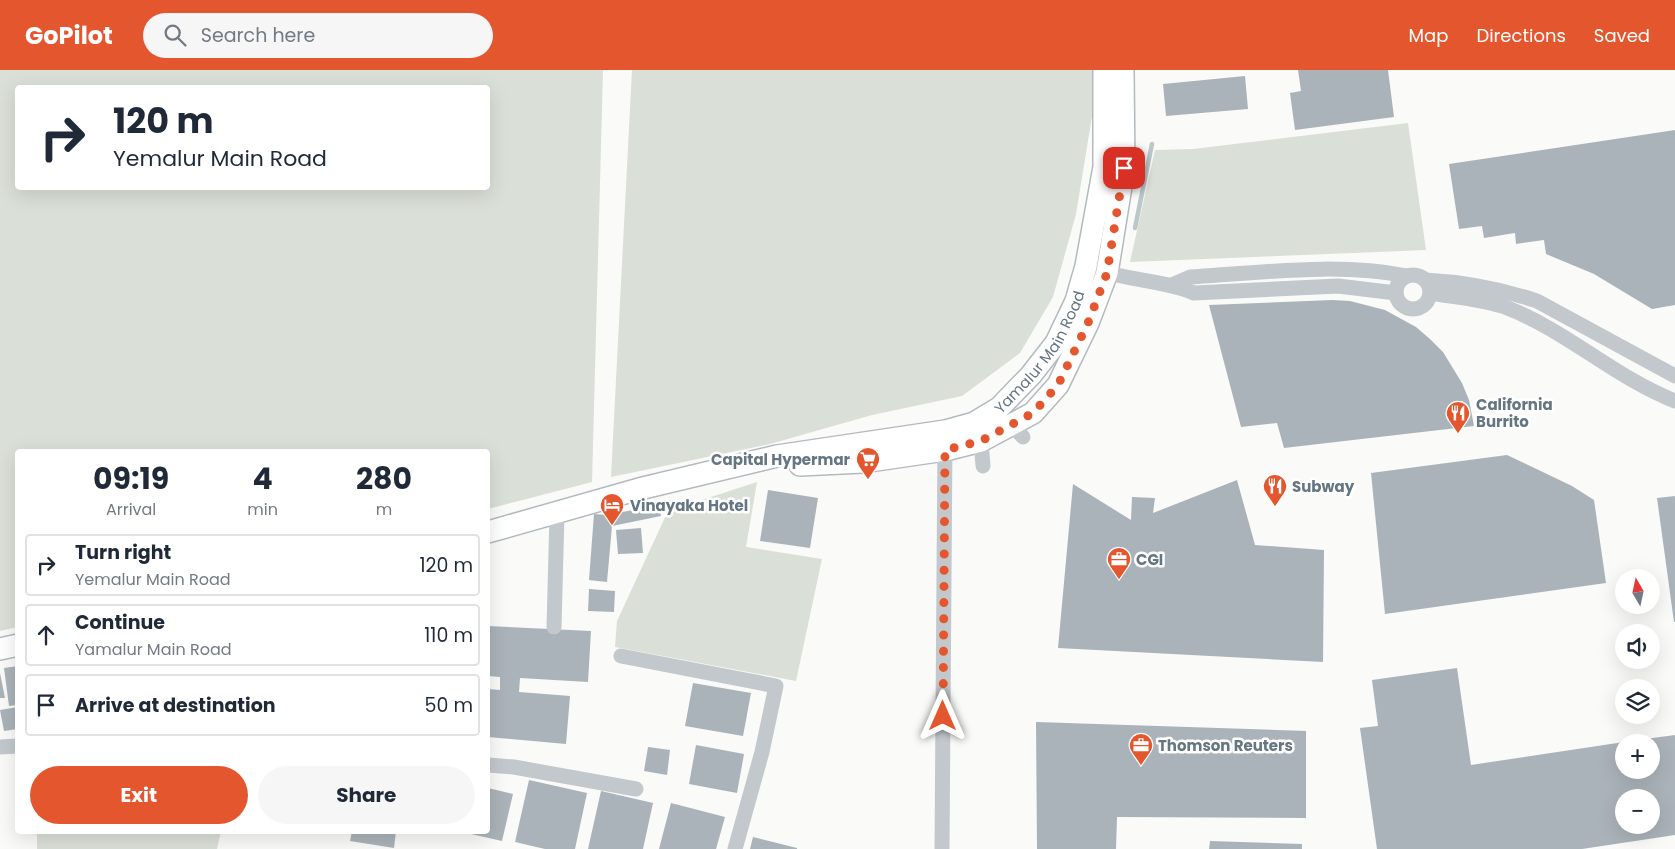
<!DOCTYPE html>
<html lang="en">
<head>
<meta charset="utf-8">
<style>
  :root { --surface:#fff; --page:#f6f6f7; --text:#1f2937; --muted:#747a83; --line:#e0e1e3; --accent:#e4572e }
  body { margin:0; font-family:Poppins,sans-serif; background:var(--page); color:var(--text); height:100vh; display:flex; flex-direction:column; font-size:19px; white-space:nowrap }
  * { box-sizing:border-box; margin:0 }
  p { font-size:16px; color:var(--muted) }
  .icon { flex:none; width:28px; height:28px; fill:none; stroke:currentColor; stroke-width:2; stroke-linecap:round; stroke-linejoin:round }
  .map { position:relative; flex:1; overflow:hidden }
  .drawer { position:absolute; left:15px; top:379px; width:475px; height:385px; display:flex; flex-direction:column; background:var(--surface); border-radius:5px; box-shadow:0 5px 20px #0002 }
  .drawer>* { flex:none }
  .hud { position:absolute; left:15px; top:15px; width:475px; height:105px; border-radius:5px; box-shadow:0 5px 20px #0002; background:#fff; color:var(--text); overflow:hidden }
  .needle { width:32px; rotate:351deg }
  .controls { position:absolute; left:1615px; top:499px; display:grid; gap:10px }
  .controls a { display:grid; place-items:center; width:45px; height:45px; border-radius:50%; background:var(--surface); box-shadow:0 5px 20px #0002; font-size:25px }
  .pin { position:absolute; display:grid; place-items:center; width:42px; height:42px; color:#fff; margin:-21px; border-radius:10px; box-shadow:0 2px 8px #0006 }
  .me { position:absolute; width:55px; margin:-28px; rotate:0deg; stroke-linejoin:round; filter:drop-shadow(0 0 4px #0008) }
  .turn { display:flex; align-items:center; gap:18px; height:105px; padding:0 15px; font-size:22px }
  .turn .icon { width:65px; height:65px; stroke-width:2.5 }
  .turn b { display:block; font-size:35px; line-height:42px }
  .eta { display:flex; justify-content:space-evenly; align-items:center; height:85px; text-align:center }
  .eta b { font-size:30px; font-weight:700; line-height:35px }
  .primary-button { display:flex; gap:10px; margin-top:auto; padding:10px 15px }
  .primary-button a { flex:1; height:58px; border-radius:30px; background:var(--accent); color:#fff; font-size:20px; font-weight:700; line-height:58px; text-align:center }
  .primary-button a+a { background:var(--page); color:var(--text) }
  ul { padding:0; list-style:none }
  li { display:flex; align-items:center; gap:15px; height:62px; margin:0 10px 8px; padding:0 5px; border:2px solid var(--line); border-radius:5px }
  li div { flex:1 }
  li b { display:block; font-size:19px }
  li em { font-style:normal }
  header { display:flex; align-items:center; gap:30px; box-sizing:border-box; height:70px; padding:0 25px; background:var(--accent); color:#fff }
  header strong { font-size:24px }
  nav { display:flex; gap:28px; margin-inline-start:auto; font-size:18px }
  .search { width:350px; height:45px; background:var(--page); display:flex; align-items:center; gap:12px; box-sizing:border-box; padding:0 18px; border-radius:28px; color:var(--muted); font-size:19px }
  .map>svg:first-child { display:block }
  .green { fill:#dadfd7; fill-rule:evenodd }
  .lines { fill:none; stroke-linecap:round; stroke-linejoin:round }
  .stream { stroke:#bbc7cb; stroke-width:4.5 }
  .building { fill:#aab3b9; fill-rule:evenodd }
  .secondary-casing { stroke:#b3babf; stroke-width:24 }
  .street { stroke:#c3c8cc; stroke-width:15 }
  .secondary { stroke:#fff; stroke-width:21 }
  .route { stroke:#e4572e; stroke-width:9; stroke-dasharray:0 16.2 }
  .labels { text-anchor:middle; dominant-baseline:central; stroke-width:5; stroke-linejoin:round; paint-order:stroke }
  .street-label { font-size:15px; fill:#657683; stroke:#fff }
  .poi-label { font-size:15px; font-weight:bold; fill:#657683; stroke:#fff; text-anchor:start }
</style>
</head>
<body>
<header>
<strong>GoPilot</strong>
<div class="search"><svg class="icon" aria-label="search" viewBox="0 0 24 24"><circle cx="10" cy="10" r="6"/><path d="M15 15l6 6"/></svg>Search here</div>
<nav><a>Map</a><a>Directions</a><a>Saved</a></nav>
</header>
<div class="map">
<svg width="1675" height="779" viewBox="0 0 1675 779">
  <rect width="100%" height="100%" fill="#fafaf8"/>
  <g class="green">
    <path d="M0,0H603L592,412L488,439V381H18L17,557L0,561ZM18,18H488V118H18Z"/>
    <path d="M632,0H1094L1096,22L1076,144L1053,227L1020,283L962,326L872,345L770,374L611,407Z"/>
    <path d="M1408,53L1426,180L1130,192L1155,80L1193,79Z"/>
    <path d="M757,412L746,477L822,489L796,611L615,577L617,551L668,441Z"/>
    <path d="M37,761H221L217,779H37Z"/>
  </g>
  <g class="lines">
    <path class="stream" d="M1135,158L1152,74"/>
  </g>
  <g class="building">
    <path d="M1298,0H1388L1394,47L1295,60L1290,23L1301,21Z"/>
    <path d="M1245,6L1248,39L1166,46L1163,14Z"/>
    <path d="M1675,60V235L1652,239L1594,204L1546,184L1544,170L1516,174L1515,163L1484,168L1482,156L1459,159L1449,94Z"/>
    <path d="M1332,230L1350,231L1385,240L1416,257L1430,269L1443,282L1462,313L1469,330L1474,356L1284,378L1277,353L1241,357L1209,235Z"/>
    <path d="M1507,385L1572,416L1594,430L1606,513L1385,544L1371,403Z"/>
    <path d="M1237,410L1255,475L1324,480L1323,592L1058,578L1073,414L1131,450L1132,427L1155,428L1153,443Z"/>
    <path d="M768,420L818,428L810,478L760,471Z"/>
    <path d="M1675,426V552H1674L1657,428Z"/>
    <path d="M659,435L661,446L612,456L607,512L589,510L594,444L607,445Z"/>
    <path d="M641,458L643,483L618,484L616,460Z"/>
    <path d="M589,519L615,521L614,542L588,541Z"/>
    <path d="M488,556L591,561L588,612L520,608L519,622L570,626L566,674L488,667V619L500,620V607L488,606Z"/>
    <path d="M18,596V635L9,636L4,598Z"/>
    <path d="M1457,598L1471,695L1624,672V700H1651V672L1630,671L1675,665V765L1582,779H1377L1360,658L1378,656L1372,610ZM1624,728H1651V755H1624Z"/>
    <path d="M0,603L5,628H0Z"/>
    <path d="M693,613L751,623L743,666L685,656Z"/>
    <path d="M18,637V659L4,661L0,640Z"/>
    <path d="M1036,652L1306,661V748L1117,747L1116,779H1037Z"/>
    <path d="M696,675L744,684L737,723L689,714Z"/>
    <path d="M648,677L670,680L667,705L644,701Z"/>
    <path d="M529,710L587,723L575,779H545L515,772Z"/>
    <path d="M488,718L513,724L502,771L462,762L488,761Z"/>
    <path d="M601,721L653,733L643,779H588Z"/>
    <path d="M671,733L725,747L716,779H659Z"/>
    <path d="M352,761H396L394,778L350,771Z"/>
    <path d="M753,767L797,778V779H750Z"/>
    <path d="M1210,771L1302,774V779H1209Z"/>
  </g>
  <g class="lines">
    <g class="secondary-casing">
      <g id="secondary">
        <path d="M800,395L863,392L945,380L981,371L1033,343L1058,315L1088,253L1107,203L1124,98L1123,0"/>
        <path id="s1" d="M488,462L639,419L777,386L945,361L974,353L999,338L1031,305L1056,273L1076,231L1086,196L1104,97V0"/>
        <path d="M0,579L18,575"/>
      </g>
    </g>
    <g class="street">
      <path d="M1099,200C1130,211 1163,210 1194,223L1338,216L1396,223"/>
      <circle cx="1413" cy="222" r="17"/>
      <path d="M1425,210C1463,212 1501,219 1537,231L1675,306"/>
      <path d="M1174,214L1190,207C1261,203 1337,192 1407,206"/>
      <path d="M1430,223C1454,227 1482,229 1505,237C1566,260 1614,307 1675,331"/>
      <path d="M1011,354L1023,367"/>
      <path d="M978,363L981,371L983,396"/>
      <path d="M554,557L557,444"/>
      <path d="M621,586L776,616L762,682L735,779"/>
      <path d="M0,677L18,676"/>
      <path d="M488,695L514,697L636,719"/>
      <path d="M942,779L945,371"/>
    </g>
    <use href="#secondary" class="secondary"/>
  </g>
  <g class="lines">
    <path class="route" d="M943,646L945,380L981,371L1033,343L1058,315L1088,253L1107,203L1124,98"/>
  </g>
  <defs>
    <g id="restaurant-pin" transform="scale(1.25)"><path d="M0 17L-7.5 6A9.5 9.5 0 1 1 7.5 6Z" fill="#e4572e" stroke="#fff"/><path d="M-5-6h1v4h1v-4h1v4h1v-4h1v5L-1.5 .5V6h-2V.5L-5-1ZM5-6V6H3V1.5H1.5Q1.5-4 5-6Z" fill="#fff"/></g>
    <g id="supermarket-pin" transform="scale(1.25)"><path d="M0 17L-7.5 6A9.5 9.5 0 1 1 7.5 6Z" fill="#e4572e" stroke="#fff"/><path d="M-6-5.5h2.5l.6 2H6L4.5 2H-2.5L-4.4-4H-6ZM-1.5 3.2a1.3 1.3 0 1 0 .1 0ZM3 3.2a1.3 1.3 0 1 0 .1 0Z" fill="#fff"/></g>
    <g id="hotel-pin" transform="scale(1.25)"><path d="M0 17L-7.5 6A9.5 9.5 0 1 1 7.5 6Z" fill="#e4572e" stroke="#fff"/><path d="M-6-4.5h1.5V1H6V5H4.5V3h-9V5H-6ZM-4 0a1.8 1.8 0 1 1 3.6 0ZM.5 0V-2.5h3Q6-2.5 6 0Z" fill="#fff"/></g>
    <g id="office-pin" transform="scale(1.25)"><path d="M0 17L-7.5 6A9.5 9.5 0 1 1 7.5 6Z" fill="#e4572e" stroke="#fff"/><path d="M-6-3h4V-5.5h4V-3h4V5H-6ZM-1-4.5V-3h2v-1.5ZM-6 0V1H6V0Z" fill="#fff"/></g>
  </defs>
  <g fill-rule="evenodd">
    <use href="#restaurant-pin" x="1458" y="343"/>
    <use href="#supermarket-pin" x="868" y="389"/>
    <use href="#restaurant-pin" x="1275" y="416"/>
    <use href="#hotel-pin" x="612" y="435"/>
    <use href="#office-pin" x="1119" y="489"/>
    <use href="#office-pin" x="1141" y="675"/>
  </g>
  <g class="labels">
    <g class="street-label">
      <text stroke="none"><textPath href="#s1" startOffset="598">Yamalur Main Road</textPath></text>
    </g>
    <g class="poi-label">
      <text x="1476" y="334">California<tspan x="1476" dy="17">Burrito</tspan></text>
      <text x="850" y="389" text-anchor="end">Capital Hypermar</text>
      <text x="1292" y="416">Subway</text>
      <text x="630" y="435">Vinayaka Hotel</text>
      <text x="1136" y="489">CGI</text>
      <text x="1158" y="675">Thomson Reuters</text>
    </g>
  </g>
</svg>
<div class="controls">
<a><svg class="needle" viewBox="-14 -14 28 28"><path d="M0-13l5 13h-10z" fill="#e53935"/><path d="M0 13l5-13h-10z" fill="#747a83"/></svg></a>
<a><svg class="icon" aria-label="sound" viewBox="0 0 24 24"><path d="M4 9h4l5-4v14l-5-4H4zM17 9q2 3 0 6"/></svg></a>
<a><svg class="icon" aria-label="layers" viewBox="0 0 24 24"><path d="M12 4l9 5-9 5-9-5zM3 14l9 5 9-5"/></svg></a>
<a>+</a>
<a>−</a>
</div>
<div class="pin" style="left:1124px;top:98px;background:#d93025"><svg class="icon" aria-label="arrive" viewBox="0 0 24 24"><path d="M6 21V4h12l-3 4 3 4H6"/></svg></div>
<svg class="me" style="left:943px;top:646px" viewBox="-20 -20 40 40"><path d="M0-17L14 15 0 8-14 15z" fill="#e4572e" stroke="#fff" stroke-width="4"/></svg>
<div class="hud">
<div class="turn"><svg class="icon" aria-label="right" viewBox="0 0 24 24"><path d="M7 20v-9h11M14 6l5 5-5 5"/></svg><div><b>120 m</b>Yemalur Main Road</div></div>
</div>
<section class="drawer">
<div class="eta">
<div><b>09:19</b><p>Arrival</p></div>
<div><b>4</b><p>min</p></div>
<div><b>280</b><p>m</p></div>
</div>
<ul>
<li><svg class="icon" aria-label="right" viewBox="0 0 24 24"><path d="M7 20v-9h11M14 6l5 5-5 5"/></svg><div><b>Turn right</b><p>Yemalur Main Road</p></div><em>120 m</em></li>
<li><svg class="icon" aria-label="ahead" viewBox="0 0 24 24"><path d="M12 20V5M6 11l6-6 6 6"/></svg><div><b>Continue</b><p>Yamalur Main Road</p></div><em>110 m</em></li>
<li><svg class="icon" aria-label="arrive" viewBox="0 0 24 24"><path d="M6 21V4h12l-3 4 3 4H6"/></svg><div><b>Arrive at destination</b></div><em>50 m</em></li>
</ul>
<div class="primary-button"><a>Exit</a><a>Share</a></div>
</section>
</div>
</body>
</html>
